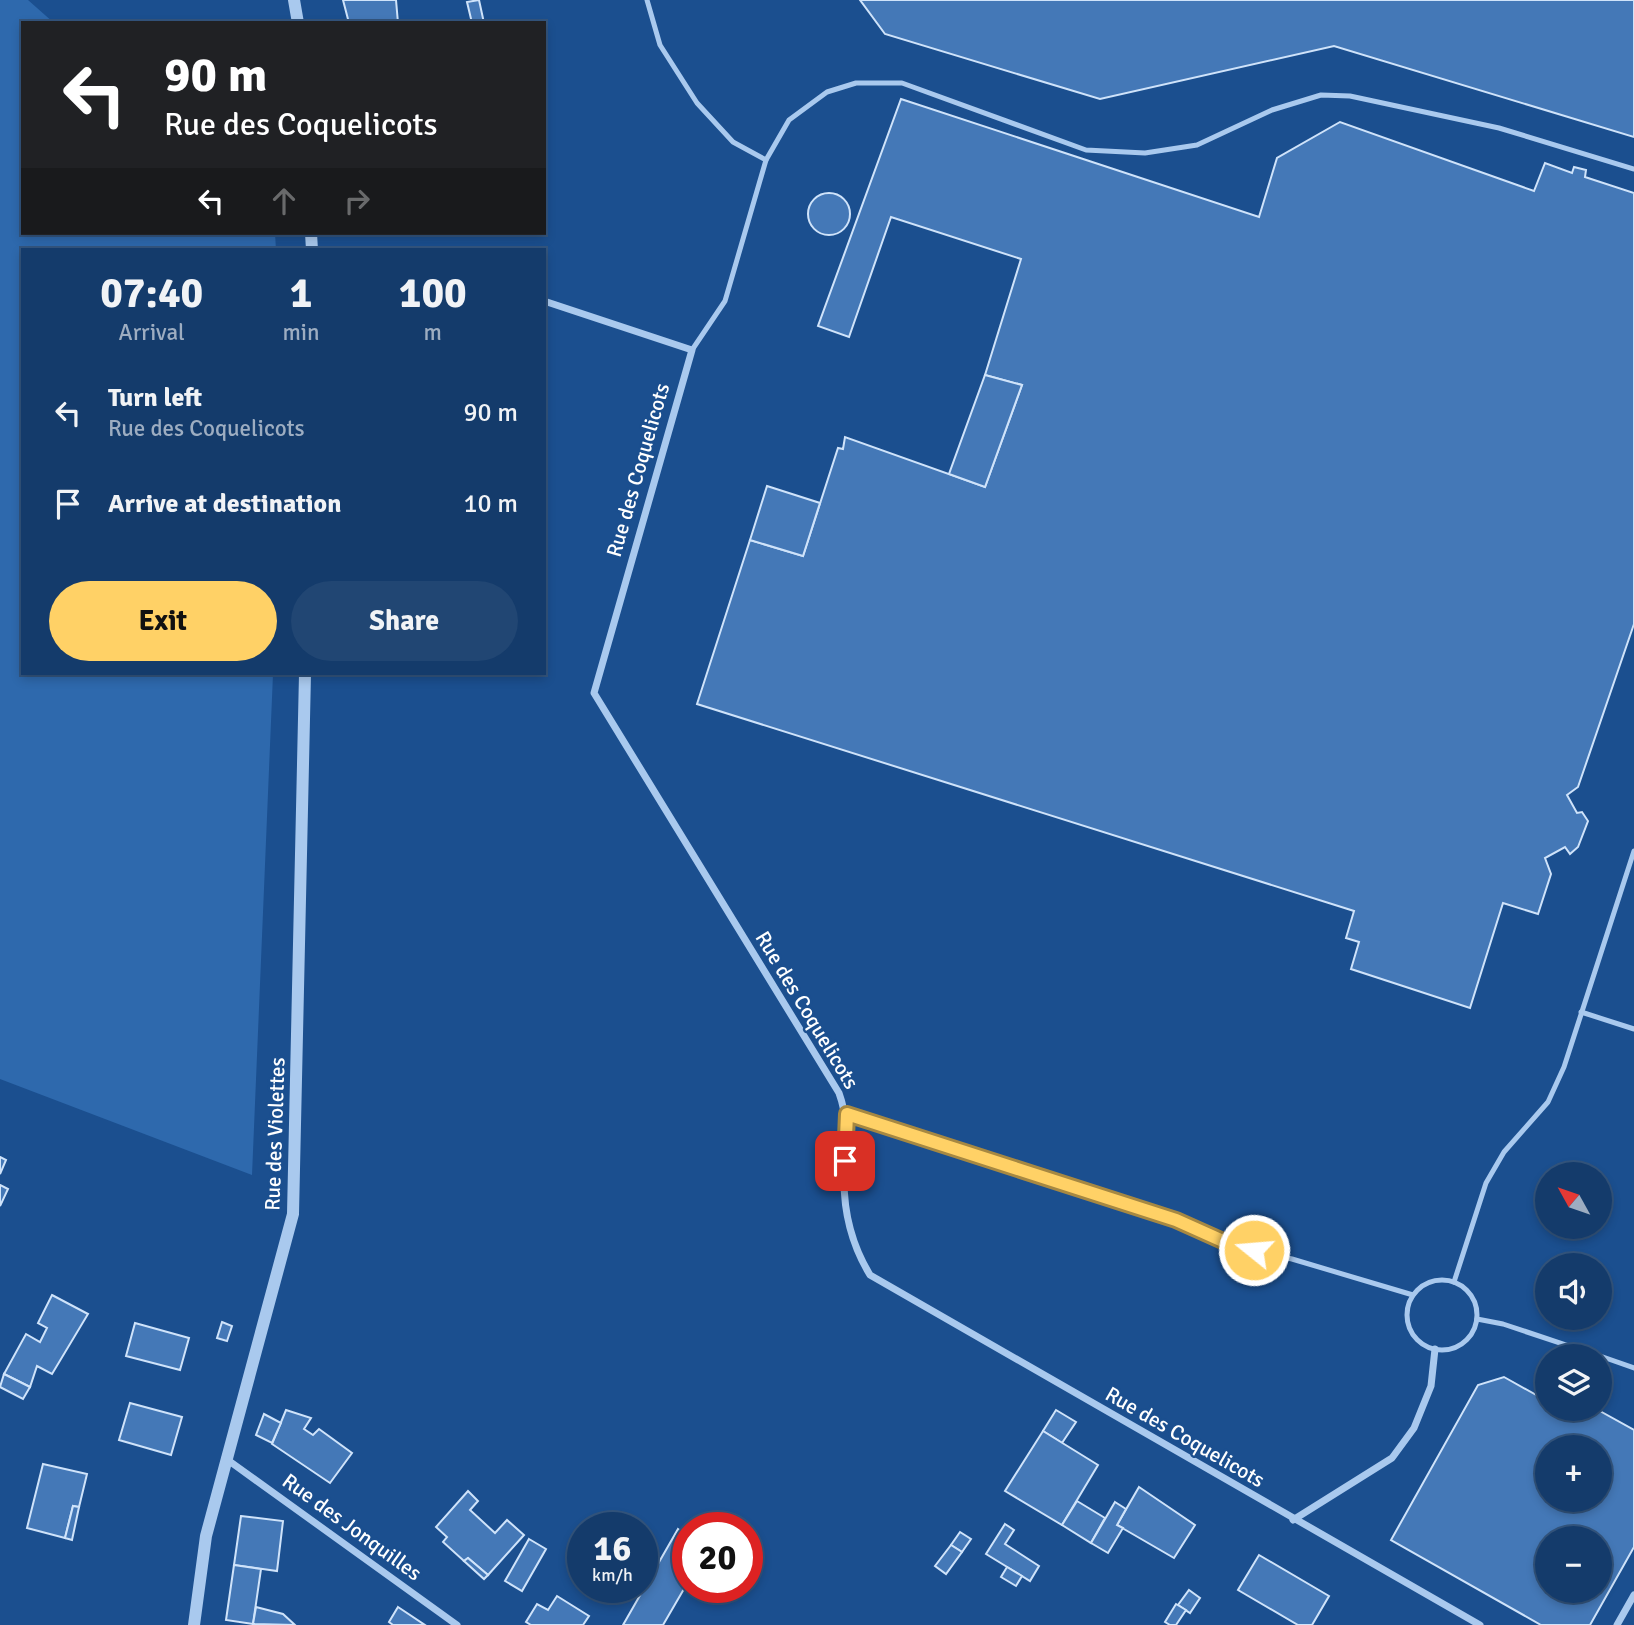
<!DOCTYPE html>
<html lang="en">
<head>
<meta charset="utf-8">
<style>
  :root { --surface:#143b6b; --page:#214673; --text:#f1f3f6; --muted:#9dadc1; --line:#33557e; --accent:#ffd166 }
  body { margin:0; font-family:Signika,sans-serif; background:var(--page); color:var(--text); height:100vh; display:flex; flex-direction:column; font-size:26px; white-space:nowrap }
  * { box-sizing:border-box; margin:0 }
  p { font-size:23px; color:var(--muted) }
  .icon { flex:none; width:38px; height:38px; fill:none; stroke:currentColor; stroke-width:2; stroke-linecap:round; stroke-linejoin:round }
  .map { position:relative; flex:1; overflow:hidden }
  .panel { position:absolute; left:21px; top:248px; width:525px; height:427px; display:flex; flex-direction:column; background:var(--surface); border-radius:0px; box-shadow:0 4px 10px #0003,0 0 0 2px var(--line) }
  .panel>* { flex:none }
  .hud { position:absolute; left:21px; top:21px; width:525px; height:214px; border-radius:0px; box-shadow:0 4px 10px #0003,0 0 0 2px var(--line); background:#202124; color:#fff; overflow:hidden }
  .needle { width:46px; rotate:310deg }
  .controls { position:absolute; left:1535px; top:1162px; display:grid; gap:14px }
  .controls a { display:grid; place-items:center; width:77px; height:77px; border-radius:50%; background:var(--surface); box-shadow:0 4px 10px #0003,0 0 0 2px var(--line); font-size:35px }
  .speed { position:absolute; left:567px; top:1512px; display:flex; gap:14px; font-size:35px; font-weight:700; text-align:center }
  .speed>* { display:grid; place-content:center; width:91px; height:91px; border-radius:50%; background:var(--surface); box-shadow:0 4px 10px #0003,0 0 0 2px var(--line); line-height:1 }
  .speed small { font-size:18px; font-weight:400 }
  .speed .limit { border:10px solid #d22; background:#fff; color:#111 }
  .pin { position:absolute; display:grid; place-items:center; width:60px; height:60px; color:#fff; margin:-30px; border-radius:14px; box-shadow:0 4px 10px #0006 }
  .me { position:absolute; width:77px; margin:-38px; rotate:287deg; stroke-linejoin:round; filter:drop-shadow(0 0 5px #0008) }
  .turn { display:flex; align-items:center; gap:24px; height:147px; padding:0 28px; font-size:32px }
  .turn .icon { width:91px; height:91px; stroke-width:2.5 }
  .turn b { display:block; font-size:49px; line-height:60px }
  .lanes { display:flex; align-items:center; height:66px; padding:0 28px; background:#0003; justify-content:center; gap:35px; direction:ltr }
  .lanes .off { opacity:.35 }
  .eta { display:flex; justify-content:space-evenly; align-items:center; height:119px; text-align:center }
  .eta b { font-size:42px; font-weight:700; line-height:49px }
  .cta { display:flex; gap:14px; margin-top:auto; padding:14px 28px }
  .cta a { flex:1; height:80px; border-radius:42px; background:var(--accent); color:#111; font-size:28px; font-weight:700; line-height:80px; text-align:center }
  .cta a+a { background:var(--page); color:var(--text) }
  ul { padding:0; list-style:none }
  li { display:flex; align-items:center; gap:21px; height:91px; padding:0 28px }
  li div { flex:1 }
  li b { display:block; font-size:26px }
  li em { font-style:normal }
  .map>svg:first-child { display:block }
  .green { fill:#2e69ad }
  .building { fill:#4478b7; stroke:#cfe3fa; stroke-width:2; fill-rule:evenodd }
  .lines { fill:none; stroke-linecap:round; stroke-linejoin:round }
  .service { stroke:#a9c9ee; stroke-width:5 }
  .minor { stroke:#a9c9ee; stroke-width:7 }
  .tertiary { stroke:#a9c9ee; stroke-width:12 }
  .route-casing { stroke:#a68842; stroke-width:18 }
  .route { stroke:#ffd166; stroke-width:12 }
  .labels { text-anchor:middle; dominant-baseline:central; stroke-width:5; stroke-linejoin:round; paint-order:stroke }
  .street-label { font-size:21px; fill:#fff; stroke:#1b4f8f }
</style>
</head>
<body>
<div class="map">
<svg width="1634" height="1625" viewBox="0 0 1634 1625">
  <rect width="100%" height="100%" fill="#1b4f8f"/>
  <path class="green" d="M0,0H28L54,23H23V233H275L276,250H23V674H273L252,1175L0,1079Z"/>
  <g class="building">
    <path d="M343,0H396L398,23H349Z"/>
    <path d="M479,0L484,23H472L467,2Z"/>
    <path d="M860,0H1634V137L1334,46L1100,99L885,34Z"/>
    <path d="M901,99L1259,217L1277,158L1340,122L1534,191L1545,163L1572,173L1574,167L1586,170L1585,177L1634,193V624L1578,787L1567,795L1577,813L1582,812L1588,821L1578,847L1570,854L1565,847L1545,858L1551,874L1538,914L1503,903L1470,1008L1351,969L1359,942L1346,938L1354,911L697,704L750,540L803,556L838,448L843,449L845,437L985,487L1022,385L985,375L1021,259L891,217L849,337L818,326Z"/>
    <circle cx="829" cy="214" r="21"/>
    <path d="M985,375L1022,385L985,487L949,474Z"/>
    <path d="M767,486L820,503L803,556L750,540Z"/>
    <path d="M0,1157L6,1160L0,1174Z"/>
    <path d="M0,1185L8,1189L0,1206Z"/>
    <path d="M52,1295L88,1314L52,1374L37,1366L30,1387L4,1374L26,1334L40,1342L47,1328L38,1323Z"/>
    <path d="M222,1322L232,1326L227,1341L217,1338Z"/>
    <path d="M135,1323L189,1338L180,1370L126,1356Z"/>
    <path d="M4,1374L30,1387L23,1399L0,1387Z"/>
    <path d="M1504,1377L1547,1401V1409H1560L1574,1417L1598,1410L1634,1430V1547L1590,1625H1541L1391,1540L1478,1385ZM1547,1447H1600V1500H1547ZM1547,1538H1600V1591H1547Z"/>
    <path d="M130,1403L182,1417L171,1455L119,1440Z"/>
    <path d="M286,1410L311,1418L304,1429L313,1435L319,1429L352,1453L330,1483L272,1444Z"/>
    <path d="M1056,1410L1076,1422L1062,1443L1043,1431Z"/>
    <path d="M264,1414L281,1423L272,1443L256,1435Z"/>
    <path d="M1043,1431L1098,1465L1062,1525L1005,1491Z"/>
    <path d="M43,1464L87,1474L79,1507L73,1506L65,1538L27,1528Z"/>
    <path d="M1139,1487L1195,1525L1174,1558L1117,1525Z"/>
    <path d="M468,1491L478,1501L470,1510L495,1533L507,1520L524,1535L488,1575L468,1558L464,1561L443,1542L447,1537L436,1527Z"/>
    <path d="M1077,1501L1105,1518L1091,1543L1062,1525Z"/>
    <path d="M1115,1502L1126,1509L1117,1525L1123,1528L1108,1553L1091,1543Z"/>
    <path d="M73,1506L79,1507L72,1540L65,1538Z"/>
    <path d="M241,1516L283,1521L277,1571L234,1565Z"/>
    <path d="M1005,1524L1014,1530L1005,1544L1039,1566L1030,1581L986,1554Z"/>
    <path d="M678,1529L688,1536V1582L663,1625H623Z"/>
    <path d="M960,1532L971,1539L962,1552L951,1545Z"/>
    <path d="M529,1539L546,1549L522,1591L505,1581Z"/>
    <path d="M951,1545L962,1552L946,1574L935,1566Z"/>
    <path d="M1259,1555L1329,1596L1312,1625H1298L1238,1590Z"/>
    <path d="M468,1558L488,1575L484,1579L464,1561Z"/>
    <path d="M234,1565L261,1569L253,1624L226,1620Z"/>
    <path d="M1007,1567L1022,1576L1016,1586L1001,1577Z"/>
    <path d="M1189,1590L1200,1598L1190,1613L1178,1605Z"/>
    <path d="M557,1596L589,1616L583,1625H531L526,1622L537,1604L548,1610Z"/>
    <path d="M1176,1604L1186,1610L1176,1625H1170L1165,1622Z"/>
    <path d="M256,1607L283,1614L295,1625L253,1624Z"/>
    <path d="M398,1607L425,1625H393L389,1622Z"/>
  </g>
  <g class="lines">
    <g class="service">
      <path d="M647,0L660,45L697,103L733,142L766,160"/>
      <path d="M692,350L725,301L766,160L789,120L827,92L856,83H902L1086,150L1145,153L1197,145L1272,110L1321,95L1350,96L1499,128L1634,169"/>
      <path d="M1581,1012L1634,1029"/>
      <path d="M847,1114L1176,1220L1234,1246L1292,1259L1413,1295"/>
      <circle cx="1442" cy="1315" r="35"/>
      <path d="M1454,1282L1486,1183L1504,1152L1548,1102L1564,1067L1634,851"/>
      <path d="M1477,1319L1503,1324L1599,1356"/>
      <path d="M1600,1356L1634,1368"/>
    </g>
    <g class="minor">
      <path d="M544,301L692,350L594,693L839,1093C850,1123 845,1149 844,1180C844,1214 853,1247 870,1275L1480,1625"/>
      <path d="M225,1458L457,1625"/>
      <path d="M1293,1520L1392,1458L1414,1428L1431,1386L1435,1349"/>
      <path d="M1617,1625L1634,1595"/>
    </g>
    <g class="tertiary">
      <path d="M294,0L298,23"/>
      <path d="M311,233L312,250"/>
      <path d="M194,1625L206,1536L293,1214L305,674"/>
    </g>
  </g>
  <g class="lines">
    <g class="route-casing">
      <path id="route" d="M845,1161L847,1114L1176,1220L1234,1246L1254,1250"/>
    </g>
    <use href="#route" class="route"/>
  </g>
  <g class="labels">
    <g class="street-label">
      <text transform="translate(638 470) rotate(-74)">Rue des Coquelicots</text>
      <text transform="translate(807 1010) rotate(59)">Rue des Coquelicots</text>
      <text transform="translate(275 1134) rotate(-88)">Rue des Violettes</text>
      <text transform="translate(1185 1437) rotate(30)">Rue des Coquelicots</text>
      <text transform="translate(352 1527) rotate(36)">Rue des Jonquilles</text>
    </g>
  </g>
</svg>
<div class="controls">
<a><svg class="needle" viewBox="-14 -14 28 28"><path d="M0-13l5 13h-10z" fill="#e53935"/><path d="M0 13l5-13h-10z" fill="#9dadc1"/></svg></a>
<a><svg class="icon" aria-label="sound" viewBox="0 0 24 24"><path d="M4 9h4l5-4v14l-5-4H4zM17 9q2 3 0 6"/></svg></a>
<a><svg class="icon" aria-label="layers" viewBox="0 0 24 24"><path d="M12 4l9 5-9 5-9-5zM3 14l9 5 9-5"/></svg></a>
<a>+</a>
<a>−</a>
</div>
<div class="speed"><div>16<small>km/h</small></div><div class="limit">20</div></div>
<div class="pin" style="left:845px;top:1161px;background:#d93025"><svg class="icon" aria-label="arrive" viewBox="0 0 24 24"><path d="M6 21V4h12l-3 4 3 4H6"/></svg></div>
<svg class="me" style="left:1254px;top:1250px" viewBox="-20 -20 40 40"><circle r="17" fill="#ffd166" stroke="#fff" stroke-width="3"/><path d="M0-11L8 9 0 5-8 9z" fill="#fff"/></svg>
<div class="hud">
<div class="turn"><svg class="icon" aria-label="left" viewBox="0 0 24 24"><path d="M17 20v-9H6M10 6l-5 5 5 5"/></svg><div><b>90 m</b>Rue des Coquelicots</div></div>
<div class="lanes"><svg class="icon" aria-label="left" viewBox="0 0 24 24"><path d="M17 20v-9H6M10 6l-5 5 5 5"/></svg><svg class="icon off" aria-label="ahead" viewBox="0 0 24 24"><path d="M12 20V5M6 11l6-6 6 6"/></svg><svg class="icon off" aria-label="right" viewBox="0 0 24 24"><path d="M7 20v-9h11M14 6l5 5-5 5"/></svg></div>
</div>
<section class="panel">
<div class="eta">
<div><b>07:40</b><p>Arrival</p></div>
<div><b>1</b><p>min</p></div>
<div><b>100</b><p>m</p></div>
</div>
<ul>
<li><svg class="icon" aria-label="left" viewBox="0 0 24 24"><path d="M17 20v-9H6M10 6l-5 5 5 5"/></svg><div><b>Turn left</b><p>Rue des Coquelicots</p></div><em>90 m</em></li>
<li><svg class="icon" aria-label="arrive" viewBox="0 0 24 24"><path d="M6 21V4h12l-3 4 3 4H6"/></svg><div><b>Arrive at destination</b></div><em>10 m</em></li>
</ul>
<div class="cta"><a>Exit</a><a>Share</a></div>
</section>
</div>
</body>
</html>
